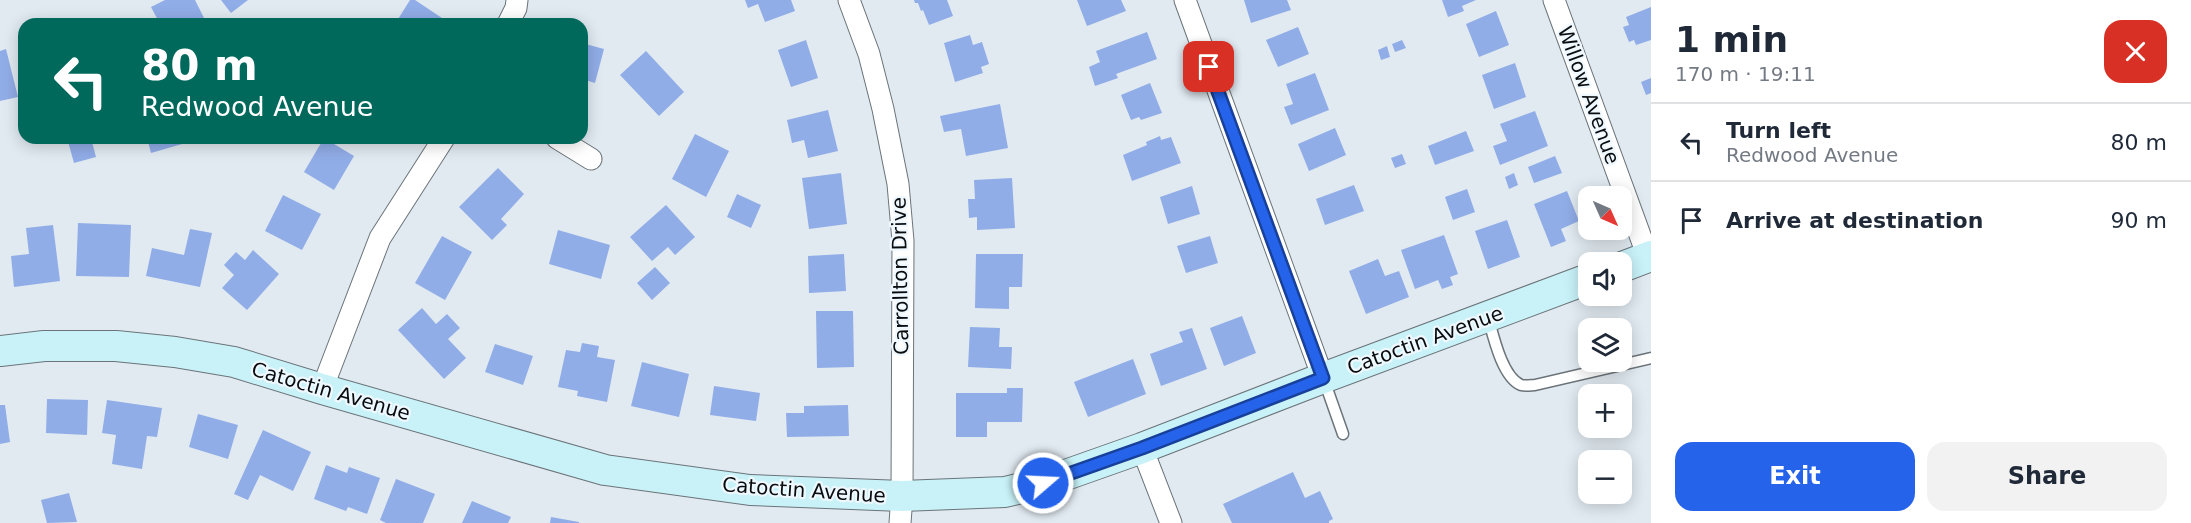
<!DOCTYPE html>
<html lang="en">
<head>
<meta charset="utf-8">
<style>
  :root { --surface:#fff; --page:#f2f2f3; --text:#1f2937; --muted:#747a83; --line:#e0e1e3; --accent:#2563eb }
  body { margin:0; font-family:"DejaVu Sans",sans-serif; background:var(--page); color:var(--text); height:100vh; display:flex; flex-direction:column; font-size:22px; white-space:nowrap }
  * { box-sizing:border-box; margin:0 }
  p { font-size:20px; color:var(--muted) }
  .icon { flex:none; width:33px; height:33px; fill:none; stroke:currentColor; stroke-width:2; stroke-linecap:round; stroke-linejoin:round }
  .map { position:relative; flex:1; overflow:hidden }
  .drawer { display:flex; flex-direction:column; background:var(--surface); width:540px }
  .drawer>* { flex:none }
  .top-card { position:absolute; left:18px; top:18px; width:570px; height:126px; border-radius:18px; box-shadow:0 3px 15px #0003; background:#00695c; color:#fff; overflow:hidden }
  .needle { width:39px; rotate:135deg }
  .fabs { position:absolute; left:1578px; top:186px; display:grid; gap:12px }
  .fabs a { display:grid; place-items:center; width:54px; height:54px; border-radius:12px; background:var(--surface); box-shadow:0 3px 15px #0003; font-size:30px }
  .pin { position:absolute; display:grid; place-items:center; width:51px; height:51px; color:#fff; margin:-26px; border-radius:12px; box-shadow:0 3px 9px #0006 }
  .me { position:absolute; width:66px; margin:-33px; rotate:71deg; stroke-linejoin:round; filter:drop-shadow(0 0 4px #0008) }
  .turn { display:flex; align-items:center; gap:21px; height:126px; padding:0 24px; font-size:27px }
  .turn .icon { width:78px; height:78px; stroke-width:2.5 }
  .turn b { display:block; font-size:42px; line-height:51px }
  .round { display:grid; place-items:center; flex:none; width:63px; height:63px; border-radius:18px; background:var(--page) }
  .head { display:flex; align-items:center; justify-content:space-between; height:102px; padding:0 24px }
  h1 { font-size:36px; font-weight:700; line-height:45px }
  .action { display:flex; gap:12px; margin-top:auto; padding:12px 24px }
  .action a { flex:1; height:69px; border-radius:18px; background:var(--accent); color:#fff; font-size:24px; font-weight:700; line-height:69px; text-align:center }
  .action a+a { background:var(--page); color:var(--text) }
  ul { padding:0; list-style:none }
  li { display:flex; align-items:center; gap:18px; height:78px; padding:0 24px; border-top:2px solid var(--line) }
  li div { flex:1 }
  li b { display:block; font-size:22px }
  li em { font-style:normal }
  main { display:flex; flex:1; min-height:0 }
  .map>svg:first-child { display:block }
  .building { fill:#91ade7 }
  .lines { fill:none; stroke-linecap:round; stroke-linejoin:round }
  .lane-casing { stroke:#6b7479; stroke-width:13 }
  .street-casing { stroke:#6b7479; stroke-width:23 }
  .secondary-casing { stroke:#6b7479; stroke-width:32 }
  .lane { stroke:#fff; stroke-width:10 }
  .street { stroke:#fff; stroke-width:21 }
  .secondary { stroke:#c8f2f8; stroke-width:30 }
  .route-casing { stroke:#184099; stroke-width:15 }
  .route { stroke:#2563eb; stroke-width:10 }
  .labels { text-anchor:middle; dominant-baseline:central; stroke-width:4.5; stroke-linejoin:round; paint-order:stroke }
  .street-label { font-size:20px; fill:#090c0e; stroke:#eef8fe }
</style>
</head>
<body>
<main>
<div class="map">
<svg width="1651" height="523" viewBox="0 0 1651 523">
  <rect width="100%" height="100%" fill="#e1eaf1"/>
  <g class="building">
    <path d="M165,0H195L206,22L202,24H160L151,7Z"/>
    <path d="M221,0H248L231,13Z"/>
    <path d="M410,0H415L442,18L438,24H395Z"/>
    <path d="M745,0H791L795,11L765,22L758,4L748,8Z"/>
    <path d="M914,0H947L953,16L929,25L923,10L921,11L918,3H915Z"/>
    <path d="M1077,0H1121L1126,11L1087,26Z"/>
    <path d="M1244,0H1287L1291,10L1251,23Z"/>
    <path d="M1442,0H1476L1462,6L1464,11L1448,17Z"/>
    <path d="M1651,7V40L1636,45L1634,40L1629,42L1623,27L1629,25L1626,17Z"/>
    <path d="M1496,11L1509,45L1479,57L1466,24Z"/>
    <path d="M1298,27L1309,54L1278,67L1266,40Z"/>
    <path d="M1147,32L1157,59L1116,74L1118,78L1095,86L1089,67L1100,62L1096,51Z"/>
    <path d="M970,35L973,45L982,42L989,64L981,67L983,73L955,82L944,43Z"/>
    <path d="M806,40L818,78L791,87L778,50Z"/>
    <path d="M1402,40L1406,48L1395,52L1392,44Z"/>
    <path d="M582,43L604,49L595,83L582,79Z"/>
    <path d="M1387,46L1390,57L1381,60L1378,50Z"/>
    <path d="M6,49L18,97L0,101V51Z"/>
    <path d="M646,51L684,92L659,116L620,75Z"/>
    <path d="M1515,63L1526,97L1494,109L1482,75Z"/>
    <path d="M1315,73L1329,110L1291,125L1284,107L1293,104L1286,84Z"/>
    <path d="M1651,78V93L1646,95L1641,82Z"/>
    <path d="M1150,83L1162,113L1141,120L1139,117L1131,120L1121,95Z"/>
    <path d="M1000,104L1008,148L966,156L961,129L944,132L940,116Z"/>
    <path d="M828,110L838,151L808,158L804,140L792,143L787,120Z"/>
    <path d="M1535,111L1548,146L1500,165L1493,146L1507,141L1500,124Z"/>
    <path d="M1335,128L1346,155L1309,171L1298,144Z"/>
    <path d="M1466,131L1474,151L1435,165L1428,146Z"/>
    <path d="M695,134L729,151L706,197L672,179Z"/>
    <path d="M1160,136L1161,140L1171,137L1181,163L1132,181L1123,155L1147,145L1146,142Z"/>
    <path d="M67,138H91L96,157L74,163Z"/>
    <path d="M147,138H188L189,142L151,153Z"/>
    <path d="M324,138L354,156L334,190L304,172Z"/>
    <path d="M1402,154L1406,164L1395,168L1391,158Z"/>
    <path d="M1555,156L1562,173L1534,183L1528,167Z"/>
    <path d="M498,168L524,194L501,219L507,225L492,240L459,207Z"/>
    <path d="M841,173L847,224L809,229L802,178Z"/>
    <path d="M1514,173L1518,185L1509,189L1505,177Z"/>
    <path d="M1012,178L1015,228L977,230V217L969,218L968,199H975L974,180Z"/>
    <path d="M1354,185L1364,211L1325,225L1316,199Z"/>
    <path d="M1192,186L1200,214L1168,224L1160,197Z"/>
    <path d="M1467,189L1475,212L1453,220L1445,197Z"/>
    <path d="M1567,191L1579,221L1561,229L1566,241L1551,247L1534,204Z"/>
    <path d="M737,194L761,205L751,228L727,217Z"/>
    <path d="M283,195L321,214L302,250L265,231Z"/>
    <path d="M666,205L695,237L675,255L668,247L652,261L630,237Z"/>
    <path d="M1507,220L1520,257L1488,269L1475,231Z"/>
    <path d="M78,223L131,225L129,277L76,276Z"/>
    <path d="M53,225L60,281L14,287L11,256L29,254L26,228Z"/>
    <path d="M190,229L212,233L200,287L146,276L152,248L184,255Z"/>
    <path d="M558,230L610,245L601,279L549,264Z"/>
    <path d="M1444,235L1458,274L1450,277L1453,285L1442,289L1438,280L1415,289L1401,250Z"/>
    <path d="M442,236L472,252L445,300L415,283Z"/>
    <path d="M1210,236L1218,263L1186,273L1177,246Z"/>
    <path d="M253,250L279,274L247,310L222,288L234,275L224,265L236,252L245,260Z"/>
    <path d="M844,254L846,291L809,293L808,256Z"/>
    <path d="M976,254H1023L1022,287H1009V309L975,308Z"/>
    <path d="M1378,259L1385,276L1399,271L1409,297L1366,314L1349,271Z"/>
    <path d="M655,267L670,283L652,300L637,283Z"/>
    <path d="M422,308L436,324L447,314L460,328L448,339L466,358L444,379L398,330Z"/>
    <path d="M816,311H853L854,367L817,368Z"/>
    <path d="M1242,316L1256,353L1224,366L1210,328Z"/>
    <path d="M970,327L1000,328L999,347H1012L1011,369L968,367Z"/>
    <path d="M1192,328L1207,369L1161,386L1150,354L1183,342L1179,332Z"/>
    <path d="M582,343L599,346L597,357L615,360L607,402L577,396L578,391L558,387L566,350L580,352Z"/>
    <path d="M495,344L533,356L523,385L485,372Z"/>
    <path d="M1133,359L1146,394L1088,417L1074,382Z"/>
    <path d="M642,362L689,374L679,417L631,406Z"/>
    <path d="M714,386L760,393L756,421L710,415Z"/>
    <path d="M1007,388H1023L1022,422H987V437H956V393H1007Z"/>
    <path d="M47,399L88,400L87,435L46,433Z"/>
    <path d="M107,400L162,408L157,437L147,436L142,469L112,464L116,435L102,433Z"/>
    <path d="M0,405H5L10,442L0,444Z"/>
    <path d="M848,405L849,436L787,437L786,413H804V406Z"/>
    <path d="M198,414L238,425L228,459L189,447Z"/>
    <path d="M263,430L311,452L293,491L260,475L248,500L234,494Z"/>
    <path d="M326,465L347,473L349,467L380,478L367,514L348,507L346,511L314,499Z"/>
    <path d="M1293,472L1305,498L1320,491L1333,519L1329,521V523H1232L1223,504Z"/>
    <path d="M396,479L435,494L423,523H386L380,520Z"/>
    <path d="M69,493L77,522L47,523L41,500Z"/>
    <path d="M472,501L511,517L508,523H462Z"/>
    <path d="M551,517L579,522V523H550Z"/>
  </g>
  <g class="lines">
    <g class="lane-casing">
      <g id="lane">
        <path d="M1488,317C1493,335 1502,377 1521,385C1525,386 1532,385 1535,385L1651,358"/>
        <path d="M1324,380L1343,434"/>
      </g>
    </g>
    <g class="street-casing">
      <g id="street">
        <path d="M849,0L869,54L883,109L898,184L903,241L902,496L900,523"/>
        <path d="M1185,0L1323,378"/>
        <path d="M1554,0L1648,257"/>
        <path d="M508,24L516,8L517,0"/>
        <path d="M557,138L591,159"/>
        <path d="M322,389L380,238L444,138"/>
        <path d="M1142,448L1171,523"/>
      </g>
    </g>
    <g class="secondary-casing">
      <g id="secondary">
        <path d="M1622,267L1651,256"/>
        <path d="M0,351L44,346H116L175,352L234,362L322,389L605,470L750,490L902,496L1005,492L1043,483L1142,448L1323,378L1588,279"/>
      </g>
    </g>
    <use href="#lane" class="lane"/>
    <use href="#street" class="street"/>
    <use href="#secondary" class="secondary"/>
  </g>
  <g class="lines">
    <g class="route-casing">
      <path id="route" d="M1043,483L1142,448L1323,378L1209,67"/>
    </g>
    <use href="#route" class="route"/>
  </g>
  <g class="labels">
    <g class="street-label">
      <text transform="translate(1589 95) rotate(70)">Willow Avenue</text>
      <text transform="translate(900 276) rotate(-91)">Carrollton Drive</text>
      <text transform="translate(1425 340) rotate(-20)">Catoctin Avenue</text>
      <text transform="translate(331 391) rotate(16)">Catoctin Avenue</text>
      <text transform="translate(804 490) rotate(4)">Catoctin Avenue</text>
    </g>
  </g>
</svg>
<div class="fabs">
<a><svg class="needle" viewBox="-14 -14 28 28"><path d="M0-13l5 13h-10z" fill="#e53935"/><path d="M0 13l5-13h-10z" fill="#747a83"/></svg></a>
<a><svg class="icon" aria-label="sound" viewBox="0 0 24 24"><path d="M4 9h4l5-4v14l-5-4H4zM17 9q2 3 0 6"/></svg></a>
<a><svg class="icon" aria-label="layers" viewBox="0 0 24 24"><path d="M12 4l9 5-9 5-9-5zM3 14l9 5 9-5"/></svg></a>
<a>+</a>
<a>−</a>
</div>
<div class="pin" style="left:1209px;top:67px;background:#d93025"><svg class="icon" aria-label="arrive" viewBox="0 0 24 24"><path d="M6 21V4h12l-3 4 3 4H6"/></svg></div>
<svg class="me" style="left:1043px;top:483px" viewBox="-20 -20 40 40"><circle r="17" fill="#2563eb" stroke="#fff" stroke-width="3"/><path d="M0-11L8 9 0 5-8 9z" fill="#fff"/></svg>
<div class="top-card">
<div class="turn"><svg class="icon" aria-label="left" viewBox="0 0 24 24"><path d="M17 20v-9H6M10 6l-5 5 5 5"/></svg><div><b>80 m</b>Redwood Avenue</div></div>
</div>
</div>
<section class="drawer">
<div class="head"><div><h1>1 min</h1><p>170 m · 19:11</p></div><a class="round" style="background:#d93025;color:#fff"><svg class="icon" aria-label="close" viewBox="0 0 24 24"><path d="M6 6l12 12M18 6L6 18"/></svg></a></div>
<ul>
<li><svg class="icon" aria-label="left" viewBox="0 0 24 24"><path d="M17 20v-9H6M10 6l-5 5 5 5"/></svg><div><b>Turn left</b><p>Redwood Avenue</p></div><em>80 m</em></li>
<li><svg class="icon" aria-label="arrive" viewBox="0 0 24 24"><path d="M6 21V4h12l-3 4 3 4H6"/></svg><div><b>Arrive at destination</b></div><em>90 m</em></li>
</ul>
<div class="action"><a>Exit</a><a>Share</a></div>
</section>
</main>
</body>
</html>
